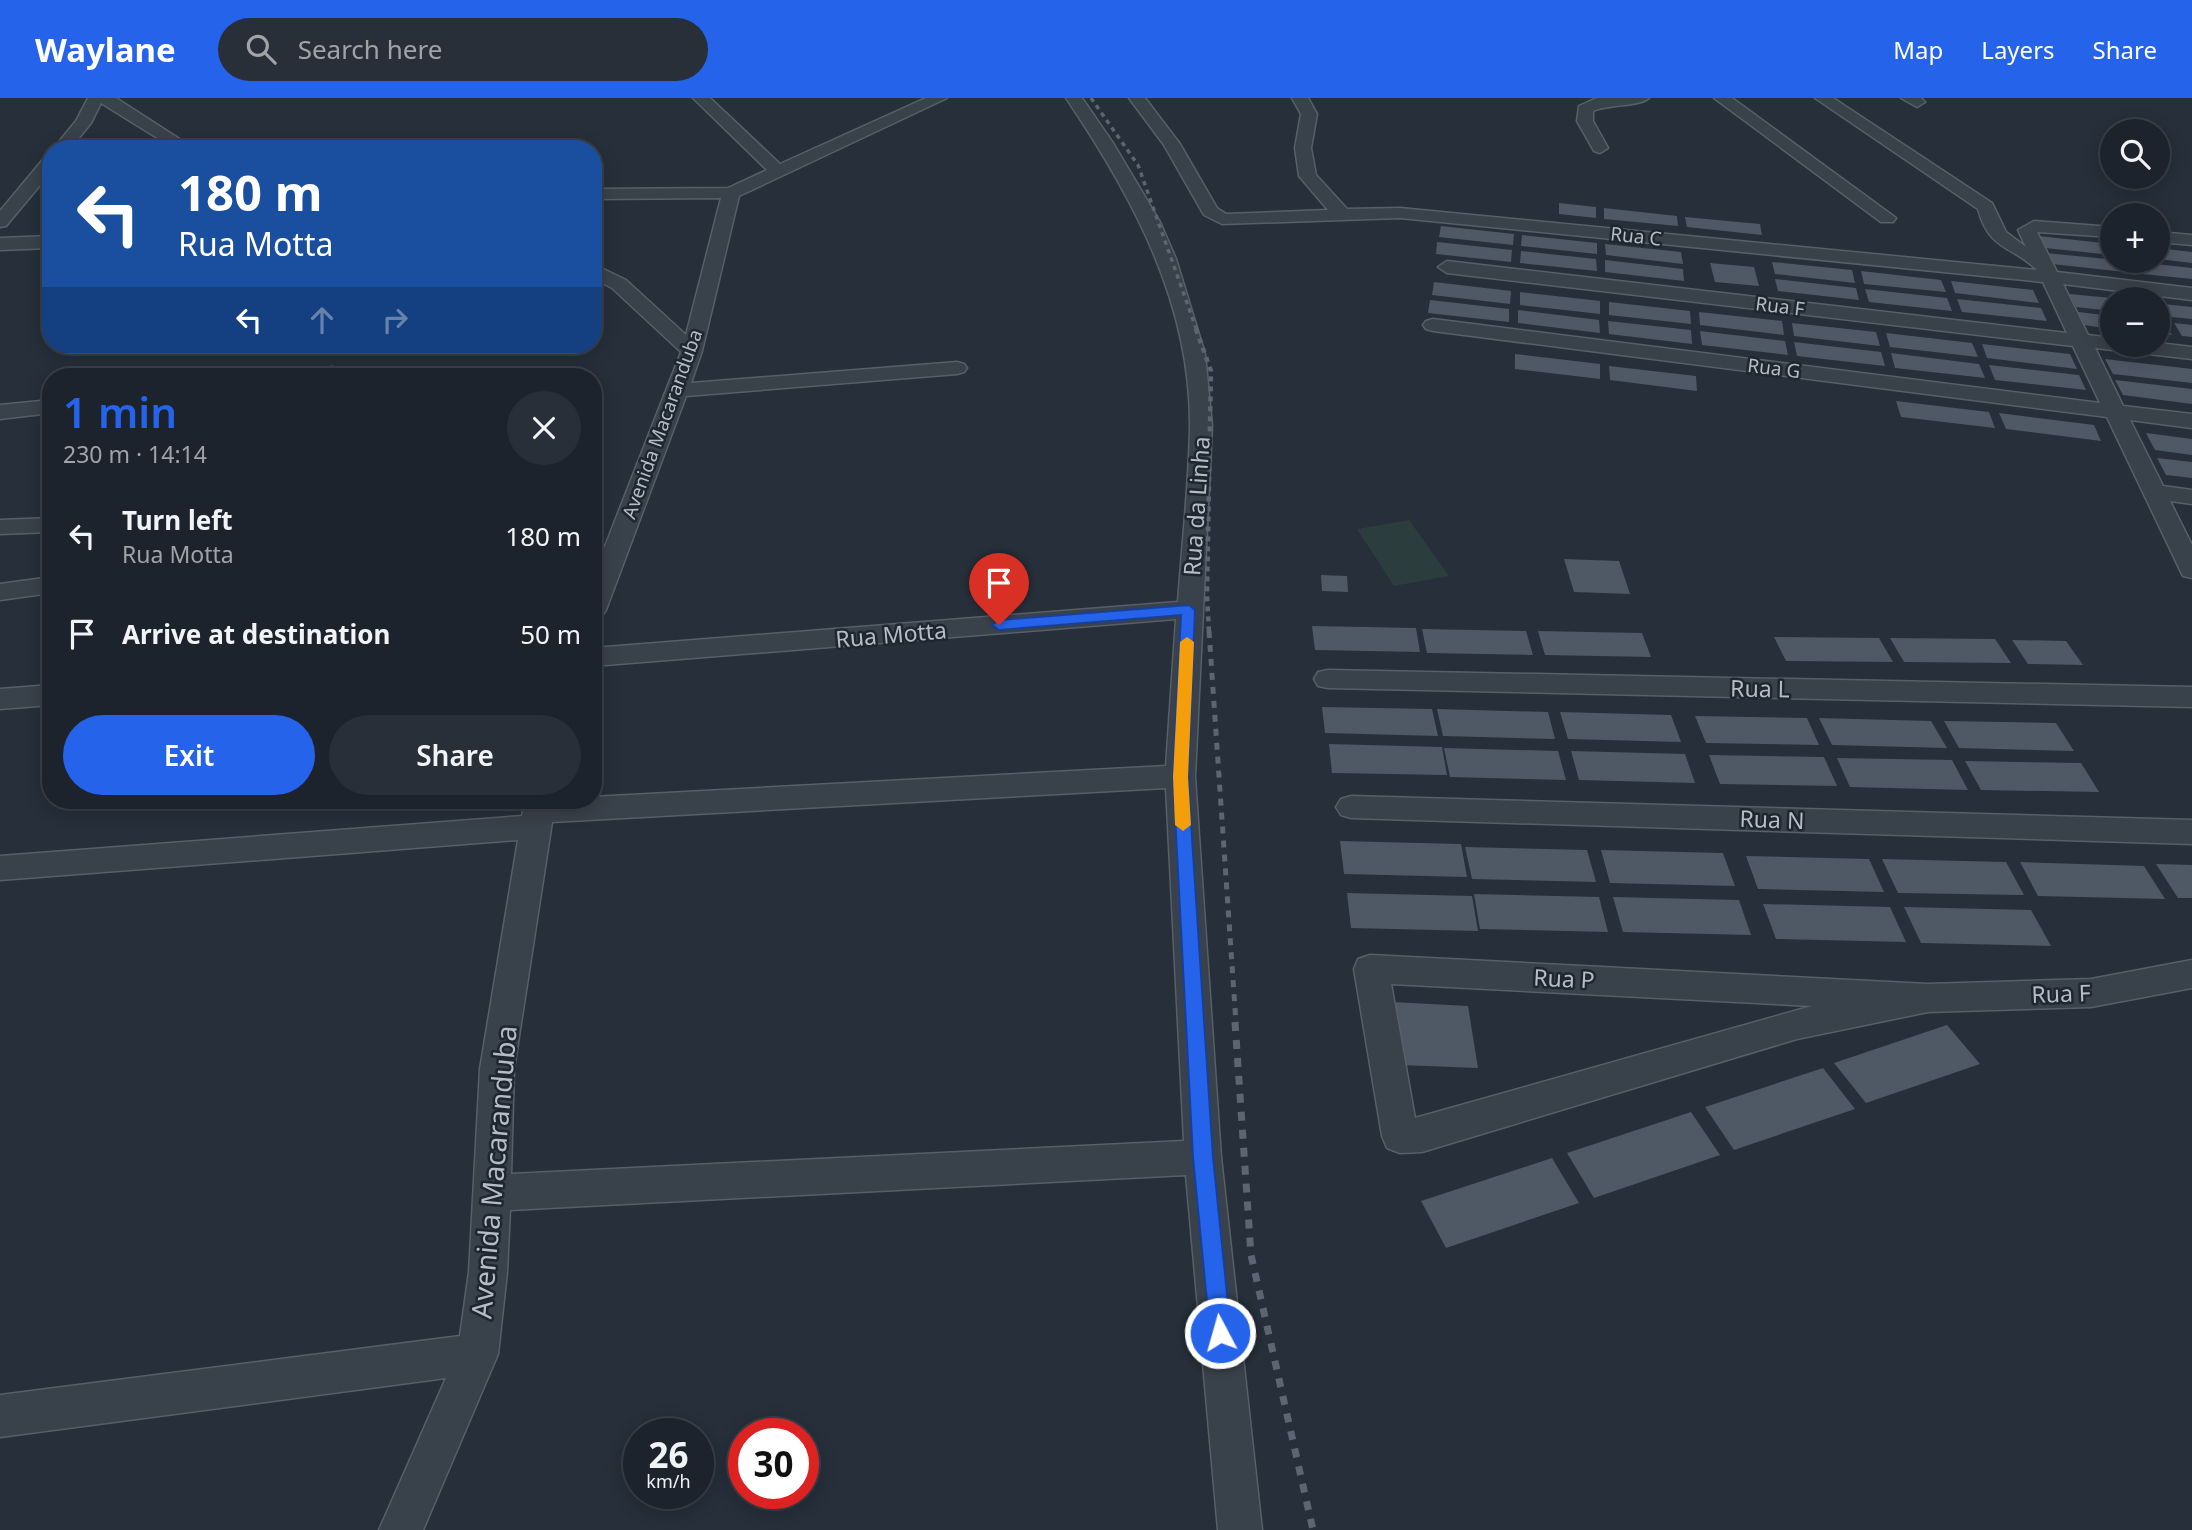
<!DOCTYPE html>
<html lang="en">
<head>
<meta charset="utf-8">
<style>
  :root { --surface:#1c232c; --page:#292f38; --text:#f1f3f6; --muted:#a0a4a9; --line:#3a4048; --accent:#2563eb }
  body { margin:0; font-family:"Noto Sans",sans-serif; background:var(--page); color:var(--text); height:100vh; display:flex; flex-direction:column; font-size:26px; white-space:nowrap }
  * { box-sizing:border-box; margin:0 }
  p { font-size:23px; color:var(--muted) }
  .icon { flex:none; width:38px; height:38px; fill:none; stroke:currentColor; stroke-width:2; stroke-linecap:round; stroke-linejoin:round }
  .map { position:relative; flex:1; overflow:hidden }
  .side { position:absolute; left:42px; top:270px; width:560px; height:441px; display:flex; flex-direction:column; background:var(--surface); border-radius:28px; box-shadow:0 4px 18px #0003,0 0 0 2px var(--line) }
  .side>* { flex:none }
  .banner { position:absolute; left:42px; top:42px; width:560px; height:214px; border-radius:28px; box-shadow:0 4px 18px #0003,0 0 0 2px var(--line); background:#1a4fa0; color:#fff; overflow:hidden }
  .fabs { position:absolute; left:2100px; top:21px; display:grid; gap:14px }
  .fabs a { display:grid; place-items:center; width:70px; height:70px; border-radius:50%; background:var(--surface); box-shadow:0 4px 18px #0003,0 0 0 2px var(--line); font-size:35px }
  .speed { position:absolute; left:623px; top:1320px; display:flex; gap:14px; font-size:35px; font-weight:700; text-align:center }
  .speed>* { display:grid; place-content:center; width:91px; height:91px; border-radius:50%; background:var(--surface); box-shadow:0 4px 18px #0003,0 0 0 2px var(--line); line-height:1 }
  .speed small { font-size:18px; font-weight:400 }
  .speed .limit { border:10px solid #d22; background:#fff; color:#111 }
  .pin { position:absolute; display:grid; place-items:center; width:60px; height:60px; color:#fff; margin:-72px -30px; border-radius:50% 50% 50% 0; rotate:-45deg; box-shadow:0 0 7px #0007 }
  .pin .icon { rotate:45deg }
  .me { position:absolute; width:77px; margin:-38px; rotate:354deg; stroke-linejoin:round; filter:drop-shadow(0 0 5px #0008) }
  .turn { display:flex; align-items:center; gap:24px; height:147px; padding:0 21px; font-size:32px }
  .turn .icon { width:91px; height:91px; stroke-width:2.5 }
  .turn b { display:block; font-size:49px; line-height:60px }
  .lanes { display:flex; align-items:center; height:66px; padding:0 21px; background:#0003; justify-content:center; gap:35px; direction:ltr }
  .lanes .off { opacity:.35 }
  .round { display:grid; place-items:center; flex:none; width:74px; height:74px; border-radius:37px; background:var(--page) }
  .overview { display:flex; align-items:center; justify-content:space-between; height:119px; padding:0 21px }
  h1 { font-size:42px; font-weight:600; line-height:52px; color:var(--accent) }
  .cta { display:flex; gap:14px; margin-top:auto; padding:14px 21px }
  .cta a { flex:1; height:80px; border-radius:42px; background:var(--accent); color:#fff; font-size:28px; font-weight:600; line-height:80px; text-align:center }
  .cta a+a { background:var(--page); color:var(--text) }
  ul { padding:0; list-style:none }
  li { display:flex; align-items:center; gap:21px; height:98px; padding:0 21px }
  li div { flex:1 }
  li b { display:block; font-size:26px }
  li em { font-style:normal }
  header { display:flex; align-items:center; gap:42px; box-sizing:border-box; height:98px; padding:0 35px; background:var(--accent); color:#fff }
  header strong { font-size:33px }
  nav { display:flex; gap:38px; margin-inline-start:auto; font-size:24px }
  .search { width:490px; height:63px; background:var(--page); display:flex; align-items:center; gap:18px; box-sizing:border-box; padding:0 24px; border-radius:38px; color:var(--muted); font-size:26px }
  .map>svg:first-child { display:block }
  .green { fill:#2b3d3d }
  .building { fill:#4f5865 }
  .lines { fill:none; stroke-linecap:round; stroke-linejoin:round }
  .minor-casing { stroke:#575f68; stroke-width:3 }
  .minor { fill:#39414a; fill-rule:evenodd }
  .rail-far3 { stroke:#5c6571; stroke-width:3.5; stroke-dasharray:4.5 4.5; stroke-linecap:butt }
  .rail-far2 { stroke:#5c6571; stroke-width:4.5; stroke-dasharray:5 5; stroke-linecap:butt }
  .rail-far1 { stroke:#5c6571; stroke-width:5; stroke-dasharray:7 7; stroke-linecap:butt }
  .rail { stroke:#5c6571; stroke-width:7; stroke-dasharray:9 9; stroke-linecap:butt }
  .route { fill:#2563eb; stroke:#184099; stroke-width:2 }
  .slow { fill:#f59e0b }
  .labels { text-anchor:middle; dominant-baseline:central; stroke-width:5; stroke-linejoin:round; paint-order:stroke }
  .far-street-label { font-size:19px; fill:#b5bcc6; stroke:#1e262f }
  .street-label { font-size:23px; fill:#b5bcc6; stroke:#1e262f }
  .near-street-label { font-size:28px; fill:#b5bcc6; stroke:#1e262f }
</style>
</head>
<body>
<header>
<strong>Waylane</strong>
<div class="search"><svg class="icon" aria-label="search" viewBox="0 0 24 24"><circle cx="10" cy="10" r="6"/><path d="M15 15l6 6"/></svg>Search here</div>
<nav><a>Map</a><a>Layers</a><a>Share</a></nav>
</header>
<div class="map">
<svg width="2192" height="1432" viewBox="0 0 2192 1432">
  <rect width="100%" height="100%" fill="#262f3a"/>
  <path class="green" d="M1409,422L1449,478L1394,488L1357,431Z"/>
  <g class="building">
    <path d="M1559,105L1596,109V120L1559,116Z"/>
    <path d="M1604,110L1677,118L1678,128L1604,121Z"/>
    <path d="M1685,119L1760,126L1762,137L1687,129Z"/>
    <path d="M1441,128L1514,136L1513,147L1439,139Z"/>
    <path d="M1522,137L1597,145V156L1521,148Z"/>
    <path d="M2039,138L2112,146V157L2045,150Z"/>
    <path d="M1437,144L1512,152L1511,164L1436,156Z"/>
    <path d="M1605,146L1681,154L1683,166L1606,157Z"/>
    <path d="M2158,150L2192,154V165L2158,161Z"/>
    <path d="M1521,153L1596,161L1597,173L1520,165Z"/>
    <path d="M2046,155L2127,163L2134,175L2052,166Z"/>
    <path d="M1605,162L1683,171L1684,183L1605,174Z"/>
    <path d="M1772,164L1852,172L1855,185L1775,176Z"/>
    <path d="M2136,164L2192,170V181L2143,176Z"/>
    <path d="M1710,165L1754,169L1759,188L1715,184Z"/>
    <path d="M1861,173L1941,182L1946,194L1864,186Z"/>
    <path d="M1775,181L1856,190L1859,202L1778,193Z"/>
    <path d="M1951,183L2033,192L2039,205L1955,195Z"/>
    <path d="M1434,184L1511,193L1510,206L1432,197Z"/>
    <path d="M1865,191L1947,200L1952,213L1869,204Z"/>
    <path d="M1520,194L1600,203V216L1520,207Z"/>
    <path d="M2069,196L2112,200V213L2076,209Z"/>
    <path d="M1957,201L2041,210L2047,223L1962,214Z"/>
    <path d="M1430,202L1509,211V224L1428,215Z"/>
    <path d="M1609,204L1690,213L1691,226L1609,217Z"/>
    <path d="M2163,206L2192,209V221L2171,219Z"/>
    <path d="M1518,212L1599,222L1600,235L1518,225Z"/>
    <path d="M1699,214L1782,223L1784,237L1700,227Z"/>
    <path d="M2078,214L2112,218V231L2084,227Z"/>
    <path d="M1608,223L1691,232L1692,246L1609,236Z"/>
    <path d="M2158,223L2164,224L2172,237L2158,236Z"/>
    <path d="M1792,225L1876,234L1880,248L1794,238Z"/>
    <path d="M2174,225L2192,227V239L2182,238Z"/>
    <path d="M1700,233L1785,243L1788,257L1702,247Z"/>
    <path d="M1886,235L1972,245L1978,259L1890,249Z"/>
    <path d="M1794,244L1881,254L1885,268L1797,258Z"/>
    <path d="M1982,246L2070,256L2077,271L1987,260Z"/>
    <path d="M1891,255L1979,266L1985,280L1895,270Z"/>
    <path d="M1515,256L1600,266V281L1515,271Z"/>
    <path d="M2105,261L2192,271V285L2113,276Z"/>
    <path d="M1989,267L2079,277L2086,292L1995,282Z"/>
    <path d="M1609,268L1696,278L1697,293L1610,282Z"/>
    <path d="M2115,282L2192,291V306L2123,297Z"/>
    <path d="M1896,303L1989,314L1995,330L1901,319Z"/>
    <path d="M1999,315L2094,327L2101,343L2006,331Z"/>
    <path d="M2146,335L2192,341V357L2155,352Z"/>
    <path d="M2157,360L2192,364V380L2166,377Z"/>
    <path d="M1564,461L1619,463L1630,496L1574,494Z"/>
    <path d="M1321,477L1347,478L1348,494L1322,493Z"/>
    <path d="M1312,528L1416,530L1420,554L1315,552Z"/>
    <path d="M1422,531L1526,533L1533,557L1427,555Z"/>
    <path d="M1538,533L1642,535L1651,559L1545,557Z"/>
    <path d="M1774,539L1879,540L1893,564L1786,563Z"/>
    <path d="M1890,540L1995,541L2011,565L1904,564Z"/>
    <path d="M2012,542L2066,543L2083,567L2028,566Z"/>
    <path d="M1322,609L1432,611L1438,638L1325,635Z"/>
    <path d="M1437,611L1548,614L1555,641L1443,638Z"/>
    <path d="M1560,614L1671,617L1681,644L1568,641Z"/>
    <path d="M1695,618L1807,620L1819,647L1706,645Z"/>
    <path d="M1819,620L1931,623L1947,650L1832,647Z"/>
    <path d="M1944,623L2056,625L2074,653L1959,650Z"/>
    <path d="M1329,646L1442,649L1447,677L1332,675Z"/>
    <path d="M1444,650L1558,653L1566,682L1450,679Z"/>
    <path d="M1571,653L1685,656L1695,685L1579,682Z"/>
    <path d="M1709,657L1824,659L1837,688L1720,686Z"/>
    <path d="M1837,660L1952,662L1968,692L1850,689Z"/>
    <path d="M1965,663L2081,665L2099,694L1981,692Z"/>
    <path d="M1340,743L1461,746L1467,779L1344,776Z"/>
    <path d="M1465,749L1587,752L1596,784L1472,781Z"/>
    <path d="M1601,752L1723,755L1735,788L1610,785Z"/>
    <path d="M1746,758L1869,761L1884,794L1758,791Z"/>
    <path d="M1882,761L2006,764L2024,797L1898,795Z"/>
    <path d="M2020,764L2144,768L2165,801L2038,798Z"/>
    <path d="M2156,766L2192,767V800H2178Z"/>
    <path d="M1347,795L1472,798L1478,833L1351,830Z"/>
    <path d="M1474,796L1599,799L1608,834L1480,831Z"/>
    <path d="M1613,799L1739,802L1751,837L1623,834Z"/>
    <path d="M1763,806L1890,809L1906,844L1776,841Z"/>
    <path d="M1904,809L2031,812L2051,848L1921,845Z"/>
    <path d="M1393,904L1468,908L1478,970L1400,967Z"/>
    <path d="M1947,927L1980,966L1866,1005L1834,965Z"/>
    <path d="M1823,970L1855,1011L1734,1052L1705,1009Z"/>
    <path d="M1691,1014L1720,1057L1594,1100L1567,1055Z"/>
    <path d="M1552,1060L1579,1105L1446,1150L1421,1103Z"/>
  </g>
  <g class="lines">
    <g class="minor-casing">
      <g id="minor">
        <path d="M88,0H116L195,51H175L101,5L91,25L70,51H53L76,23Z"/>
        <path d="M693,0H710L780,66L926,0H947L739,98L702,253L691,285L957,264L964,266L967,270L964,274L957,276L686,298L606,512L602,518L593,520V479L681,254L612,190L593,180V166L626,182L686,237L721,100L593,101V91L728,90L767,72Z"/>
        <path d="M1066,0H1082L1113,45L1160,124L1176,161L1205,256L1212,328L1195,679L1221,1059L1262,1432H1218L1186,1077L510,1112L507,1174L498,1256L423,1432H379L446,1280L0,1339V1297L460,1238L469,1174L480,971L518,742L0,782V758L522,718L525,702H593V699L1166,668L1176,521L593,568V550L1178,504C1182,446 1189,387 1190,329C1191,206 1133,99 1066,0ZM1166,690L1184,1043L511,1076L514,971L552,724Z"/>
        <path d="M1129,0H1145L1180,46L1217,110L1226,116L1328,112L1299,78L1295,50L1301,16L1292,0H1308L1317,16L1311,50L1316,77L1347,111L1400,110L2037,172C2013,148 1989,153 1978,111L1815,0H1833L1992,105L2006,134L2026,149L2018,132L2034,123L2112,129V139L2037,134L2057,174L2192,190V202L2063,186L2088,237L2112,240V247L2158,245L2192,249V261L2095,250L2123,308L2192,316V330L2130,322L2163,388L2192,392V406L2170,403L2192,447V480L2183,478L2180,472L2107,319L1433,233L1426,231L1423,227L1426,223L1433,221L2100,305L2073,248L1447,175L1438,169L1447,163L2067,235L2043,184L1400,120L1222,126L1204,117L1164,47Z"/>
        <path d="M1597,0H1649C1638,9 1609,6 1593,13V23L1608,50L1600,55L1594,53L1577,23L1579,8Z"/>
        <path d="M1714,0H1732L1896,120L1893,124H1881Z"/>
        <path d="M1901,0H1921L1925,4L1917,9Z"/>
        <path d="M51,58V74L6,128L0,129V113L45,59Z"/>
        <path d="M2158,134L2192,137V147L2158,144Z"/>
        <path d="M51,138V150L0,152V140Z"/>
        <path d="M332,269L346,274L350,278H292L296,274Z"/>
        <path d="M51,302V315L0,321V307Z"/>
        <path d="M51,420V434L0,436V422Z"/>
        <path d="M51,479V495L0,502V486Z"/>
        <path d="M1328,572L2192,589V609L1328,590L1318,588L1314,581L1318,574Z"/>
        <path d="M51,587V607L0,611V591Z"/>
        <path d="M1351,698L2192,722V746L1351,720L1341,717L1336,709L1341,701Z"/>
        <path d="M1370,857L1928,886L2091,881L2192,862V890L2091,909L1928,914L1797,941L1422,1054L1400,1055L1387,1050L1382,1038L1354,871L1358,861ZM1391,886L1812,908L1415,1020Z"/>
      </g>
    </g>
    <use href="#minor" class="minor"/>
    <path class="rail-far3" d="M1091,0L1138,67L1197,233"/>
    <path class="rail-far2" d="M1196,231L1211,273L1207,498L1209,534"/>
    <path class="rail-far1" d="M1209,533L1236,925"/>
    <path class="rail" d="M1235,924L1251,1157L1313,1432"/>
  </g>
  <path class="route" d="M1189,507L1195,512L1188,679L1213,1059L1231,1235L1228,1243L1220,1246L1213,1243L1210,1235L1193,1059L1173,679L1181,517L999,532L992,527L999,522Z"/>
  <path class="slow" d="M1187,539L1194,544L1188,679L1191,727L1183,733L1175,727L1173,679L1180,544Z"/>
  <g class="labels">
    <g class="far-street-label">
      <text transform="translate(1636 138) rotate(6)">Rua C</text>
      <text transform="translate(1780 208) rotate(7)">Rua F</text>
      <text transform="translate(1774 270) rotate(7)">Rua G</text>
      <text transform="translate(662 326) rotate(-70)">Avenida Macaranduba</text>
    </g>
    <g class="street-label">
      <text transform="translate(1196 408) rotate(-86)">Rua da Linha</text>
      <text transform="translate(891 536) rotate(-5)">Rua Motta</text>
      <text transform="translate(1760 590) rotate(1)">Rua L</text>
      <text transform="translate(1772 721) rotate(2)">Rua N</text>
      <text transform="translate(1564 880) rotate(3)">Rua P</text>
      <text transform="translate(2061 895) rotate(-2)">Rua F</text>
    </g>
    <g class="near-street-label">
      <text transform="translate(493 1074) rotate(-85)">Avenida Macaranduba</text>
    </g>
  </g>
</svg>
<div class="fabs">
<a><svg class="icon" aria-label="search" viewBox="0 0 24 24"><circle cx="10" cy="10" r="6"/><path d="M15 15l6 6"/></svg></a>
<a>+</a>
<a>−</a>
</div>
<div class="speed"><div>26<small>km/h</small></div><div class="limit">30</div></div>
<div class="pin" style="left:999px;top:527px;background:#d93025"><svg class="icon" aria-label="arrive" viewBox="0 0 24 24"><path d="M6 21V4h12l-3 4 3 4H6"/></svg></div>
<svg class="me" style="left:1220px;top:1235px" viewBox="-20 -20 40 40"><circle r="17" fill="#2563eb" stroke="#fff" stroke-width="3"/><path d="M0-11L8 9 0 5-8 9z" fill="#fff"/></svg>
<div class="banner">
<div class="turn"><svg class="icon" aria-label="left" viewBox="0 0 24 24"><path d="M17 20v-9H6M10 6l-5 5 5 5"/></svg><div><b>180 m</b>Rua Motta</div></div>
<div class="lanes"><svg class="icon" aria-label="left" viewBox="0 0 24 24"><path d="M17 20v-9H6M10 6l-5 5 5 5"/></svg><svg class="icon off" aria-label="ahead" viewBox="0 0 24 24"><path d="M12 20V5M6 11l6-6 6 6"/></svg><svg class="icon off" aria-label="right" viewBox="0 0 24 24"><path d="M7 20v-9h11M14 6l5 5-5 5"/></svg></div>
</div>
<section class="side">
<div class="overview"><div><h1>1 min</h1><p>230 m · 14:14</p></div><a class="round"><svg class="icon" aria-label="close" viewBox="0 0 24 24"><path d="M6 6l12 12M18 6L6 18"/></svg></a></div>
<ul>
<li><svg class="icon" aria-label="left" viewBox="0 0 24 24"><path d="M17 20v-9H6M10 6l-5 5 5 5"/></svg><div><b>Turn left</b><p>Rua Motta</p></div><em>180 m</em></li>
<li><svg class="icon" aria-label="arrive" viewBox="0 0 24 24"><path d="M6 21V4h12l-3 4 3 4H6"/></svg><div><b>Arrive at destination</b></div><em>50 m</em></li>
</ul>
<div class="cta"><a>Exit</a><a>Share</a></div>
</section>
</div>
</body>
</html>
